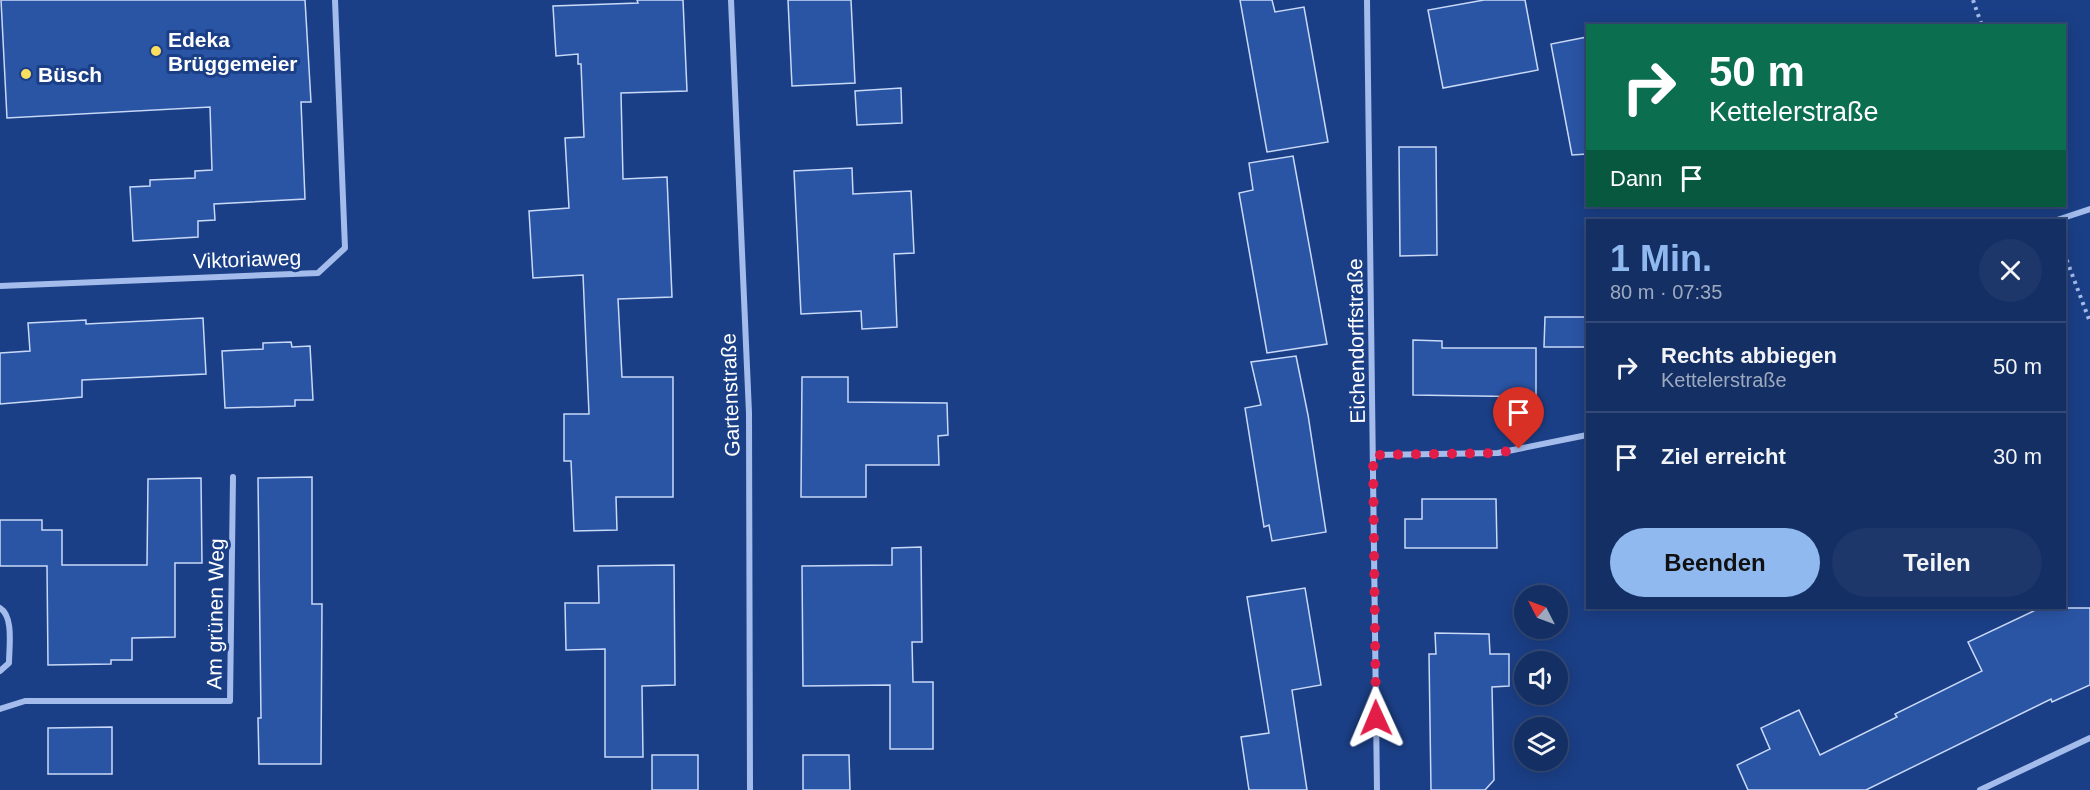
<!DOCTYPE html>
<html lang="de">
<head>
<meta charset="utf-8">
<style>
  :root { --surface:#142f64; --page:#1d376a; --text:#f1f3f6; --muted:#9da9bf; --line:#334a78; --accent:#90b9f0 }
  body { margin:0; font-family:Arial,sans-serif; background:var(--page); color:var(--text); height:100vh; display:flex; flex-direction:column; font-size:22px; white-space:nowrap }
  * { box-sizing:border-box; margin:0 }
  p { font-size:20px; color:var(--muted) }
  .icon { flex:none; width:33px; height:33px; fill:none; stroke:currentColor; stroke-width:2; stroke-linecap:round; stroke-linejoin:round }
  .map { position:relative; flex:1; overflow:hidden }
  .side { position:absolute; left:1586px; top:219px; width:480px; height:390px; display:flex; flex-direction:column; background:var(--surface); border-radius:0px; box-shadow:0 3px 15px #0003,0 0 0 2px var(--line) }
  .side>* { flex:none }
  .banner { position:absolute; left:1586px; top:24px; width:480px; height:183px; border-radius:0px; box-shadow:0 3px 15px #0003,0 0 0 2px var(--line); background:#0b6e4f; color:#fff; overflow:hidden }
  .needle { width:39px; rotate:312deg }
  .tools { position:absolute; left:1514px; top:585px; display:grid; gap:12px }
  .tools a { display:grid; place-items:center; width:54px; height:54px; border-radius:50%; background:var(--surface); box-shadow:0 3px 15px #0003,0 0 0 2px var(--line); font-size:30px }
  .pin { position:absolute; display:grid; place-items:center; width:51px; height:51px; color:#fff; margin:-62px -26px; border-radius:50% 50% 50% 0; rotate:-45deg; box-shadow:0 0 6px #0007 }
  .pin .icon { rotate:45deg }
  .me { position:absolute; width:66px; margin:-33px; rotate:359deg; stroke-linejoin:round; filter:drop-shadow(0 0 4px #0008) }
  .turn { display:flex; align-items:center; gap:21px; height:126px; padding:0 24px; font-size:27px }
  .turn .icon { width:78px; height:78px; stroke-width:2.5 }
  .turn b { display:block; font-size:42px; line-height:51px }
  .then { display:flex; align-items:center; height:57px; padding:0 24px; background:#0003; gap:12px; font-size:22px }
  .round { display:grid; place-items:center; flex:none; width:63px; height:63px; border-radius:32px; background:var(--page) }
  .overview { display:flex; align-items:center; justify-content:space-between; height:102px; padding:0 24px }
  h1 { font-size:36px; font-weight:800; line-height:45px; color:var(--accent) }
  .action { display:flex; gap:12px; margin-top:auto; padding:12px 24px }
  .action a { flex:1; height:69px; border-radius:36px; background:var(--accent); color:#111; font-size:24px; font-weight:800; line-height:69px; text-align:center }
  .action a+a { background:var(--page); color:var(--text) }
  ul { padding:0; list-style:none }
  li { display:flex; align-items:center; gap:18px; height:90px; padding:0 24px; border-top:2px solid var(--line) }
  li div { flex:1 }
  li b { display:block; font-size:22px }
  li em { font-style:normal }
  .map>svg:first-child { display:block }
  .building { fill:#2a54a4; stroke:#c8d9f8; stroke-width:1.5 }
  .lines { fill:none; stroke-linecap:round; stroke-linejoin:round }
  .path { stroke:#a3bceb; stroke-width:4; stroke-dasharray:3 4.5; stroke-linecap:butt }
  .street { stroke:#a3bceb; stroke-width:6 }
  .route { stroke:#e11d48; stroke-width:10; stroke-dasharray:0 18 }
  .poi-dot { fill:#fddf60; stroke:#1b3f86; stroke-width:2 }
  .labels { text-anchor:middle; dominant-baseline:central; stroke-width:6; stroke-linejoin:round; paint-order:stroke }
  .poi-label { font-size:21px; font-weight:bold; fill:#fff; stroke:#1b3f86; text-anchor:start }
  .street-label { font-size:21px; fill:#fff; stroke:#1b3f86 }
</style>
</head>
<body>
<div class="map">
<svg width="2090" height="790" viewBox="0 0 2090 790">
  <rect width="100%" height="100%" fill="#1b3f86"/>
  <g class="building">
    <path d="M1,0H305L311,102H301L305,199L214,204L215,220L198,221V237L133,241L130,187L150,186V180L195,178V171L212,170L210,107L7,118Z"/>
    <path d="M637,0H683L687,91L621,93L623,179L667,177L672,297L618,299L622,377H673V497H616L617,530L574,531L571,461H564V414H589L583,275L533,278L529,211L569,208L565,138L584,137L581,64H578V54L556,56L553,6L638,3Z"/>
    <path d="M788,0H851L855,83L792,86Z"/>
    <path d="M1240,0H1272L1275,12L1304,7L1328,142L1267,152Z"/>
    <path d="M1484,0H1525L1538,70L1443,88L1428,10Z"/>
    <path d="M1587,37V154L1572,155L1551,44Z"/>
    <path d="M901,88L902,123L857,125L855,91Z"/>
    <path d="M1399,147H1436L1437,255L1400,256Z"/>
    <path d="M1293,156L1327,344L1267,353L1239,193L1253,190L1249,163Z"/>
    <path d="M852,168L853,194L911,191L914,253L894,254L897,327L862,329L861,311L801,314L794,171Z"/>
    <path d="M1545,317H1587V347H1544Z"/>
    <path d="M203,318L206,374L82,380V397L0,404V353L30,351L28,323L86,320V324Z"/>
    <path d="M1413,340L1442,341V348H1536V397L1413,395Z"/>
    <path d="M291,342L292,347L310,346L313,400H295V406L225,408L222,351L263,349V343Z"/>
    <path d="M1296,356L1308,415L1326,532L1272,541L1269,525L1264,527L1245,408L1261,405L1251,362Z"/>
    <path d="M802,377H848V402L947,403L948,435L938,436L939,465H866V497H801Z"/>
    <path d="M312,477V604H322L321,764H259L258,718H261L258,478Z"/>
    <path d="M201,478L202,563H175V637L132,638V660H111V664L48,665L47,566H0V520H42V530H62V565H147L148,479Z"/>
    <path d="M1422,499H1496L1497,548H1405V519H1422Z"/>
    <path d="M921,547L922,642H912L913,682H933V749H890V685L803,686L802,566L892,565V548Z"/>
    <path d="M674,565L675,685L642,686L643,757H605V649L566,650L565,603H599L598,566Z"/>
    <path d="M1305,588L1321,685L1292,690L1307,790H1249L1241,737L1269,733L1247,597Z"/>
    <path d="M2040,608H2090V685L2052,702L2051,699L1866,790H1748L1737,765L1770,749L1761,728L1799,710L1820,755L1897,717L1895,714L1982,671L1968,642Z"/>
    <path d="M1435,633L1489,634L1490,654H1509V686L1492,687L1494,780L1485,790H1431L1429,654H1436Z"/>
    <path d="M112,727V774H48V728Z"/>
    <rect x="652" y="755" width="46" height="35"/>
    <path d="M803,755H849L850,790H803Z"/>
  </g>
  <g class="lines">
    <g class="path">
      <path d="M1973,0L1982,26"/>
      <path d="M2064,253L2090,322"/>
    </g>
    <g class="street">
      <path d="M731,0L749,413L750,790"/>
      <path d="M1367,0L1377,790"/>
      <path d="M2057,220L2090,209"/>
      <path d="M0,286L318,273L345,248L335,0"/>
      <path d="M1373,455L1498,453L1587,435"/>
      <path d="M0,608C14,616 9,648 9,663L0,671"/>
      <path d="M0,709L25,701H230L233,477"/>
      <path d="M1980,790L2090,738"/>
    </g>
  </g>
  <g class="lines">
    <path class="route" d="M1376,718L1373,455L1498,453L1519,449"/>
  </g>
  <g class="poi-dot">
    <circle cx="156" cy="51" r="6"/>
    <circle cx="26" cy="74" r="6"/>
  </g>
  <g class="labels">
    <g class="poi-label">
      <text x="168" y="39">Edeka<tspan x="168" dy="24">Brüggemeier</tspan></text>
      <text x="38" y="74">Büsch</text>
    </g>
    <g class="street-label">
      <text transform="translate(247 259) rotate(-2)">Viktoriaweg</text>
      <text transform="translate(1356 341) rotate(-91)">Eichendorffstraße</text>
      <text transform="translate(730 395) rotate(-92)">Gartenstraße</text>
      <text transform="translate(215 614) rotate(-89)">Am grünen Weg</text>
    </g>
  </g>
</svg>
<div class="tools">
<a><svg class="needle" viewBox="-14 -14 28 28"><path d="M0-13l5 13h-10z" fill="#e53935"/><path d="M0 13l5-13h-10z" fill="#9da9bf"/></svg></a>
<a><svg class="icon" aria-label="sound" viewBox="0 0 24 24"><path d="M4 9h4l5-4v14l-5-4H4zM17 9q2 3 0 6"/></svg></a>
<a><svg class="icon" aria-label="layers" viewBox="0 0 24 24"><path d="M12 4l9 5-9 5-9-5zM3 14l9 5 9-5"/></svg></a>
</div>
<div class="pin" style="left:1519px;top:449px;background:#d93025"><svg class="icon" aria-label="arrive" viewBox="0 0 24 24"><path d="M6 21V4h12l-3 4 3 4H6"/></svg></div>
<svg class="me" style="left:1376px;top:718px" viewBox="-20 -20 40 40"><path d="M0-17L14 15 0 8-14 15z" fill="#e11d48" stroke="#fff" stroke-width="4"/></svg>
<div class="banner">
<div class="turn"><svg class="icon" aria-label="right" viewBox="0 0 24 24"><path d="M7 20v-9h11M14 6l5 5-5 5"/></svg><div><b>50 m</b>Kettelerstraße</div></div>
<div class="then">Dann<svg class="icon" aria-label="arrive" viewBox="0 0 24 24"><path d="M6 21V4h12l-3 4 3 4H6"/></svg></div>
</div>
<section class="side">
<div class="overview"><div><h1>1 Min.</h1><p>80 m · 07:35</p></div><a class="round"><svg class="icon" aria-label="close" viewBox="0 0 24 24"><path d="M6 6l12 12M18 6L6 18"/></svg></a></div>
<ul>
<li><svg class="icon" aria-label="right" viewBox="0 0 24 24"><path d="M7 20v-9h11M14 6l5 5-5 5"/></svg><div><b>Rechts abbiegen</b><p>Kettelerstraße</p></div><em>50 m</em></li>
<li><svg class="icon" aria-label="arrive" viewBox="0 0 24 24"><path d="M6 21V4h12l-3 4 3 4H6"/></svg><div><b>Ziel erreicht</b></div><em>30 m</em></li>
</ul>
<div class="action"><a>Beenden</a><a>Teilen</a></div>
</section>
</div>
</body>
</html>
